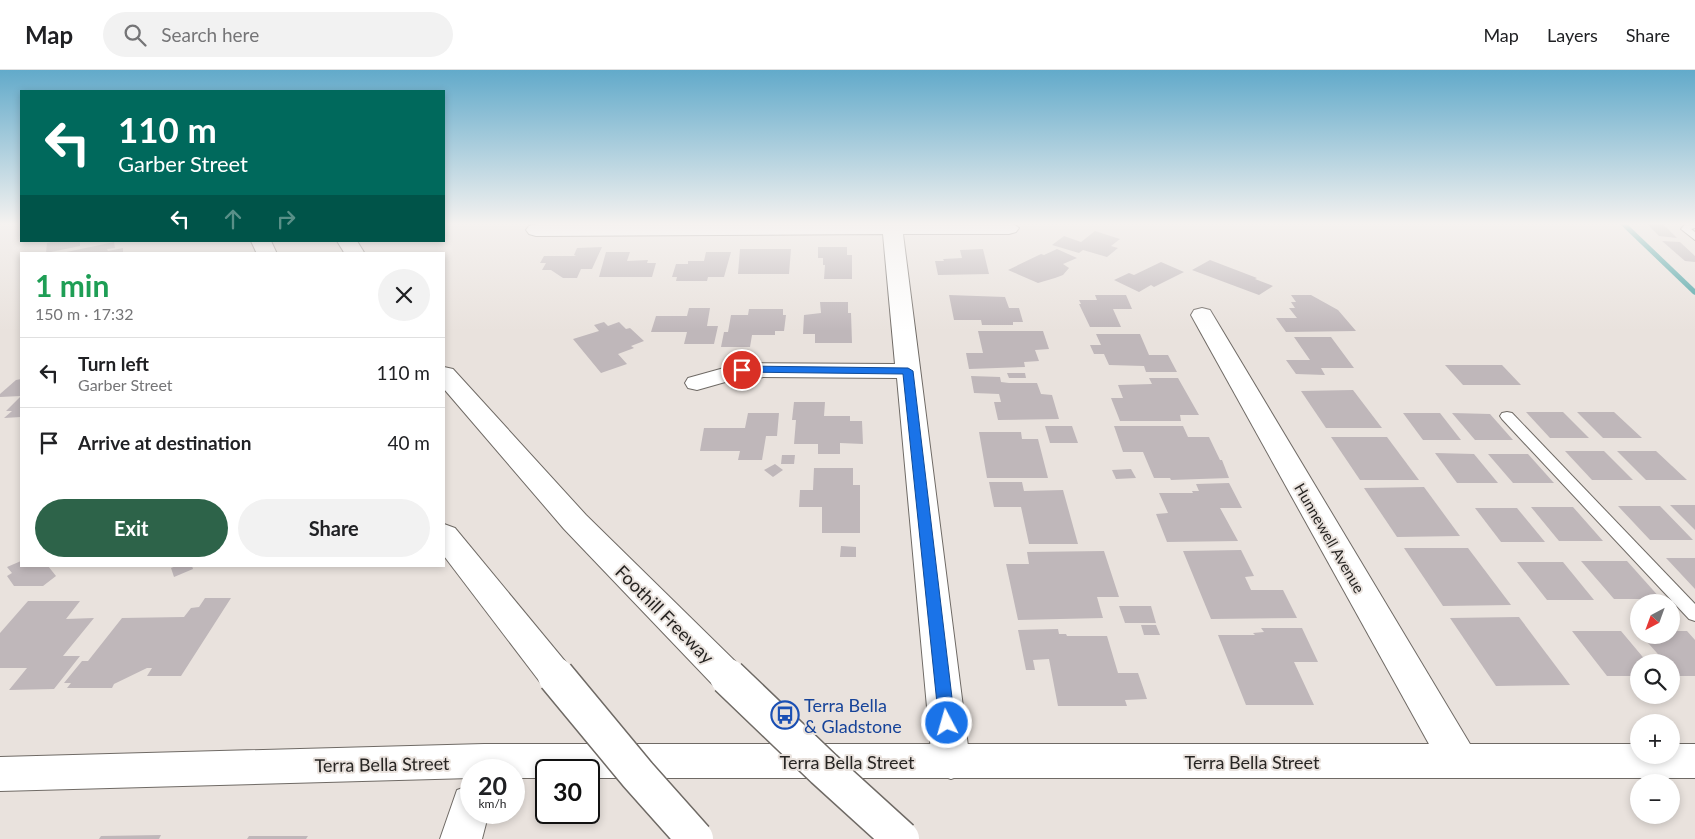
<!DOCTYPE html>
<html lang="en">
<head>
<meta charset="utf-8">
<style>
  :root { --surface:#fff; --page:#f2f2f2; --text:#202124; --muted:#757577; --line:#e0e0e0; --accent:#2d6349 }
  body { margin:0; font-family:Lato,sans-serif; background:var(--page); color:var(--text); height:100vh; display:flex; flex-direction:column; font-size:19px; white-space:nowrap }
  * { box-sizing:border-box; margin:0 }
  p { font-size:16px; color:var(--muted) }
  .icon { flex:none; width:28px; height:28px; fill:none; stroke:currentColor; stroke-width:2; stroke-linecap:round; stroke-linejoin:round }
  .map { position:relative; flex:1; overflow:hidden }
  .sheet { position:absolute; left:20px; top:182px; width:425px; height:315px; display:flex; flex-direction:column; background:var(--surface); border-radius:0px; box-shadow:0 2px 8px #0003 }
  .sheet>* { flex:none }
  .top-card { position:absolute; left:20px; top:20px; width:425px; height:152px; border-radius:0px; box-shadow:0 2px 8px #0003; background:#00695c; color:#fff; overflow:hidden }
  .needle { width:32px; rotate:221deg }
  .controls { position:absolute; left:1630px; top:524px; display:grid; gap:10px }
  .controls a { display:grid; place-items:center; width:50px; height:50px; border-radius:50%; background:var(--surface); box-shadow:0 2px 8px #0003; font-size:25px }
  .speed { position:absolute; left:460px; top:689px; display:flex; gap:10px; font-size:25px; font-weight:700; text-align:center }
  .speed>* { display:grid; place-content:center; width:65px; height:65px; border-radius:50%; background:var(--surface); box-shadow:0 2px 8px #0003; line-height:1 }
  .speed small { font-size:12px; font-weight:400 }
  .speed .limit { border:2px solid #111; border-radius:8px; background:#fff; color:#111 }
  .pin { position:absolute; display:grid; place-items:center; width:42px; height:42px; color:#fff; margin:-21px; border:2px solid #fff; border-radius:50%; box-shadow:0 1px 5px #0007 }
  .me { position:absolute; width:55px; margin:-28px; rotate:354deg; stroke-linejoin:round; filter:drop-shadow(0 0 4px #0008) }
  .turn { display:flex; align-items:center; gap:18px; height:105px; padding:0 15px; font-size:22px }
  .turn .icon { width:65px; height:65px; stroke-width:2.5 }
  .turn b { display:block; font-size:35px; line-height:42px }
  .lanes { display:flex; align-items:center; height:48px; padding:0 15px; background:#0003; justify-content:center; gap:25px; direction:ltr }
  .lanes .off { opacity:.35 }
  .round { display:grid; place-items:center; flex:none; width:52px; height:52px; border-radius:26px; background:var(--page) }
  .overview { display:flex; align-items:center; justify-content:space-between; height:85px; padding:0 15px }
  h1 { font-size:30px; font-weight:700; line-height:38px; color:#1e9e55 }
  .action { display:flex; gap:10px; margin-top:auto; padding:10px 15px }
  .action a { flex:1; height:58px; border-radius:30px; background:var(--accent); color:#fff; font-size:20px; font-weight:700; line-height:58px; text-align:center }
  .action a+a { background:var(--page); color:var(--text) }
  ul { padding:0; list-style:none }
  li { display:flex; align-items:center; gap:15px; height:70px; padding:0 15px; border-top:1px solid var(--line) }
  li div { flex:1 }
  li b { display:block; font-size:19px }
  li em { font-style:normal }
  header { display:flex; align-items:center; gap:30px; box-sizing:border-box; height:70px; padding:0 25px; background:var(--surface); border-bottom:1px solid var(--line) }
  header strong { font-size:24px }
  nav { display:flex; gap:28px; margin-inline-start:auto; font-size:18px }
  .search { width:350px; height:45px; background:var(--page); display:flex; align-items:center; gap:12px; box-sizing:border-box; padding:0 18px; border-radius:28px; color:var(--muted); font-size:19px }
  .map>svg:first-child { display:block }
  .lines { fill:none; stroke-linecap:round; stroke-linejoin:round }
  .stream { fill:#3a9b9d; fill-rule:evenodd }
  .building { fill:#bfb7ba }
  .lane-casing { stroke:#6f6a65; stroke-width:2 }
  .street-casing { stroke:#6f6a65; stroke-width:2 }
  .secondary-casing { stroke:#6f6a65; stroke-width:2 }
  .highway-casing { stroke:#6f6a65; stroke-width:2 }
  .lane { fill:#fff; fill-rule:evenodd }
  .street { fill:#fff; fill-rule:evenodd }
  .secondary { fill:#fff; fill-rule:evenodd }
  .highway { fill:#fff; fill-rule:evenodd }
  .highway-bridge-casing { stroke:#6f6a65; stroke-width:39; stroke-linecap:butt }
  .highway-bridge { stroke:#fff; stroke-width:36 }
  .route { fill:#1a73e8; stroke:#114b97 }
  .labels { text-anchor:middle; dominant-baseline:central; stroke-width:4; stroke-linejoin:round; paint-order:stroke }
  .street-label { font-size:15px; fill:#272523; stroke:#e9e2dd }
  .near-street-label { font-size:18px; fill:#272523; stroke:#e9e2dd }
  .near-transit-label { font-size:18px; fill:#164399; stroke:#e9e2dd; text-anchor:start }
</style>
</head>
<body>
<header>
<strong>Map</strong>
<div class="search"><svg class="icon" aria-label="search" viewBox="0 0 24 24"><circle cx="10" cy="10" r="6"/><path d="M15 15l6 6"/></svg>Search here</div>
<nav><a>Map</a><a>Layers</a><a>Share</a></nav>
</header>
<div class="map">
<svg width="1695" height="769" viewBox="0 0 1695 769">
  <rect width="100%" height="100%" fill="#e9e2dd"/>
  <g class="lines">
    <path class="stream" d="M1619,153H1626L1695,219V225L1693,224Z"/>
  </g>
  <g class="building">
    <path d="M1646,153H1662L1677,168L1659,166Z"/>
    <path d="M1095,161L1120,169L1111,176L1118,178L1107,187L1083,180L1079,183L1052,175L1064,166L1081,172Z"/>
    <path d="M55,171H80V176L46,183L47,173Z"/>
    <path d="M1662,171L1680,172L1695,186V192L1685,191Z"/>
    <path d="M114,172L115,178L107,179L108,181L123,178V184H57Z"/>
    <path d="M602,177L592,199H581L577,208H563L551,200H542L546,193H540L544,186H576L574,185L577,178Z"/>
    <path d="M818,177H847V185H852V209H824L825,195H823V188H818Z"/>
    <path d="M740,179H791L789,204H738Z"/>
    <path d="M983,179L989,204L938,205L935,191H944L943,189L962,188L960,180Z"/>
    <path d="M1057,179L1077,188L1063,194L1069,198L1063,205L1055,208L1038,213L1008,200L1041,184L1044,185Z"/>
    <path d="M606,182H630L627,191L648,190L647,193H656L652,207H599Z"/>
    <path d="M706,182H731L724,207H708L707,211H676L677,207H672L676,194H688V191H704Z"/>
    <path d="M1210,190L1257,208L1255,209L1273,216L1259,225L1192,200Z"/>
    <path d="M1161,192L1184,202L1154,217L1151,215L1139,222L1114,210L1129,203L1134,205Z"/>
    <path d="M949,225L1005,227L1009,238H1019L1023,252H1013V255H982L981,250H954Z"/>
    <path d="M1095,225H1126L1132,239H1113L1121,257H1090L1079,234H1081L1079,230H1097Z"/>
    <path d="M1291,225H1311L1338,240L1356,261L1286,262L1276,248H1297L1289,238H1295L1291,232H1296Z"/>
    <path d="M820,232H848V243H851L852,273H815V264H803L804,245L821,243Z"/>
    <path d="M689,238H710L707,256H718L714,274H684L687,262H651L656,246H687Z"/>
    <path d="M749,239H783V245H786L784,261H775V265H752L750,277H721L724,262H728L731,245H748Z"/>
    <path d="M604,252L608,256L619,252L626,259L630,258L644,271L631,276L634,278L618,284L627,294L601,303L573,269L599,261L594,255Z"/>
    <path d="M978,261H1043L1049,279L1035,280L1039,291L1024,292L1025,297L969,299L966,283H983Z"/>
    <path d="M1096,264H1140L1149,285H1168L1177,302H1146L1144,296L1109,295L1104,284H1094L1090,275H1101Z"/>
    <path d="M1294,267H1331L1354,298H1321L1325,305L1296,304L1286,290H1310Z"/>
    <path d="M1445,295H1502L1521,315H1463Z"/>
    <path d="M1007,303H1025L1026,308H1009Z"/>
    <path d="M971,306L1000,307L1001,312L1009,313H1037L1041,324L1052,325L1059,349L998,350L994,332H1001L999,324L974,323Z"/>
    <path d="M1149,308H1178L1199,345H1180L1181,351H1120L1111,328H1123L1118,315L1152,314Z"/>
    <path d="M21,309V326L0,327V324L16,310Z"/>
    <path d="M1353,320L1382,358H1326L1301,321Z"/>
    <path d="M21,326V347L4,348L12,341H6Z"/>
    <path d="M794,332H825L824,346H850V351H862L863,374L840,373V384H818V374H794L796,350H792Z"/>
    <path d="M1526,342H1563L1589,368H1550Z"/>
    <path d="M1577,342H1614L1642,368H1603Z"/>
    <path d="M748,343H779L777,366H766L762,390H738L740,381H700L704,358H745Z"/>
    <path d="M1403,343H1440L1461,370H1423Z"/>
    <path d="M1452,343L1490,344L1513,370H1475Z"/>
    <path d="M1045,356H1072L1078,373H1050Z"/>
    <path d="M1114,356H1183L1188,367H1209L1220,390H1222L1229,408L1171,410L1170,408H1154L1143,382H1123Z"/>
    <path d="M979,362H1021L1022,369H1038L1048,408H987Z"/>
    <path d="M1331,367H1387L1419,410H1360Z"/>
    <path d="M1565,381H1604L1633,410H1592Z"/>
    <path d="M1617,381H1656L1687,410H1646Z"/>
    <path d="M1435,383L1474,384L1498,413H1457Z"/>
    <path d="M1488,384H1528L1554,413H1513Z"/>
    <path d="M782,385H795L794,394H781Z"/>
    <path d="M775,394L783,400L773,407L764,400Z"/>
    <path d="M814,398H853V415H860V463H822V437H799L800,420H813Z"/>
    <path d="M1131,399L1136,408L1116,409L1112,400Z"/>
    <path d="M989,412H1022L1024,421L1063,420L1078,474H1029L1021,437H994Z"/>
    <path d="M1229,413L1242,438H1220L1238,471L1167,472L1156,444L1168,443L1159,423H1193L1192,421H1199L1196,414Z"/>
    <path d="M1424,417L1460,466L1397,467L1364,418Z"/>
    <path d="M1670,435H1695V460Z"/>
    <path d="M1618,436H1660L1693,470H1650Z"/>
    <path d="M1531,437H1573L1603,471H1559Z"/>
    <path d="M1475,438H1517L1545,472H1501Z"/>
    <path d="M841,476L856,477V487H840Z"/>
    <path d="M1404,478H1468L1511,535L1443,536Z"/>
    <path d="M1241,480L1254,506L1245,507L1251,520H1283L1297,548L1211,549L1183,481Z"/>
    <path d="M1104,481L1119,527H1097L1103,548L1018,550L1006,494H1029L1027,482Z"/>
    <path d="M1666,488H1695V519Z"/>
    <path d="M21,491V496H48L56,506L43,516H14L7,506L12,503L7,497Z"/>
    <path d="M1581,491H1627L1661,529H1614Z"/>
    <path d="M1517,492H1563L1594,530H1547Z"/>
    <path d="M176,496H192L193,499L174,507L171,498Z"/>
    <path d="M205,528H231L181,606H147L152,598H147L114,614L112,618H67L71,613H64L82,591H88L122,548L184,547L191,538L199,537Z"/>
    <path d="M28,531H80L66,549L94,548L63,586H80L54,619L9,620L27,598H0V563Z"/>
    <path d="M1119,536H1151L1156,553H1125Z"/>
    <path d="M1519,547L1570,615L1496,616L1450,548Z"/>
    <path d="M1141,555H1156L1160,565H1144Z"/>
    <path d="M1261,558H1302L1318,592H1294L1314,635H1246L1218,565H1255L1253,563L1264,562Z"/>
    <path d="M1058,559L1059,564H1066L1067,566H1107L1118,603H1138L1147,629L1125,630L1127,636H1058L1049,589L1033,590L1035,600H1026L1018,560Z"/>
    <path d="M1572,561H1621L1647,592H1639V606H1607Z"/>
    <path d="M1671,561H1687L1695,570V606H1676L1671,600V592H1665L1641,565H1671Z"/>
    <path d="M161,765L159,769H99L101,766Z"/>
    <path d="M249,766H308L306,769H247Z"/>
  </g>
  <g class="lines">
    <g class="lane-casing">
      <g id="lane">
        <path d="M1686,153H1695V158L1691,159L1695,162V170L1681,159Z"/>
        <path d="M1507,342L1512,343L1695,534V551L1689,549L1502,349L1500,346L1502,343Z"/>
      </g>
    </g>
    <g class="street-casing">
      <g id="street">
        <path d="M814,153H1012L1019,158L1016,162L1009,164H903L970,692L965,704L951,709L937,704L932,692L897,308L743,307L697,320L688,318L685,313L688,308L742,293L895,294L883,164L536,166L529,164L526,160L529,156L536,154Z"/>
        <path d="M1202,238L1210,240L1213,245L1473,679L1478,691L1473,703L1459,708L1445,703L1191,245L1194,240Z"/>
        <path d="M471,715V742H489L482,769H440L457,720Z"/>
      </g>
    </g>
    <g class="secondary-casing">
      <path id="secondary" d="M484,674H1639V685H1671V674H1695V708H589V700H546V708H514V700H471V708L0,721V687Z"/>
    </g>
    <g class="highway-casing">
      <g id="highway">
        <path d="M251,171H271L277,184H257Z"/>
        <path d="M337,171H357L365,184H345Z"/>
        <path d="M444,297L453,299L586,445L741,597L746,607L741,617L728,621L715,617L564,459L444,319Z"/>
        <path d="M444,454L455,458L569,596L574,606L569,616L556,620L543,616L444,486Z"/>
      </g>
    </g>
    <use href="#lane" class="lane"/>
    <use href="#street" class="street"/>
    <use href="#secondary" class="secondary"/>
    <use href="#highway" class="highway"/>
    <g class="highway-bridge-casing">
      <g id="highway-bridge">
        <path d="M556,606L638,705L695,769"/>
        <path d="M728,607L824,699L901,769"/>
      </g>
    </g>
    <use href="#highway-bridge" class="highway-bridge"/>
  </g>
  <linearGradient id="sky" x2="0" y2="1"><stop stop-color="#62aaca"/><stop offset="0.59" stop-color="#f5f2f0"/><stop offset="1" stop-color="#f5f2f0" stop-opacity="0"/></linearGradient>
  <rect width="1695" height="261" fill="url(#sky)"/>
  <path class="route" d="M742,296L908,298L913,301L955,653L952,658L947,659L942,658L939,653L903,304L738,302V297Z"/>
  <defs>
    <g id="bus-ring" transform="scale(1.4375)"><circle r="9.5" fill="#e9e2dd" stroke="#1a4fb4" stroke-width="1.5"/><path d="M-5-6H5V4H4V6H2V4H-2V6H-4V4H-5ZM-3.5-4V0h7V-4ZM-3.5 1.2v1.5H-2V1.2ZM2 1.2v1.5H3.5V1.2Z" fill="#1a4fb4"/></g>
  </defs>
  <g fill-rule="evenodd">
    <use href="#bus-ring" x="785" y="645"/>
  </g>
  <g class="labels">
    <g class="street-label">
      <text transform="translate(1330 468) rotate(60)">Hunnewell Avenue</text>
    </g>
    <g class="near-street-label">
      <text transform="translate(665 544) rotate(45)">Foothill Freeway</text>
      <text x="847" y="692">Terra Bella Street</text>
      <text x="1252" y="692">Terra Bella Street</text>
      <text transform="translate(382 694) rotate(-1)">Terra Bella Street</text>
    </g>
    <g class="near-transit-label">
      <text x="804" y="635">Terra Bella<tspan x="804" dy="21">&amp; Gladstone</tspan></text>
    </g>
  </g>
</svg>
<div class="controls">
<a><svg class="needle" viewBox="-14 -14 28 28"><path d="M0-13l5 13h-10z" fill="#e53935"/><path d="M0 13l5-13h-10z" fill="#757577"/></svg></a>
<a><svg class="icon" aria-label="search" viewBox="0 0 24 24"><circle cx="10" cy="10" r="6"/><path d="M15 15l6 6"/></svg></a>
<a>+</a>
<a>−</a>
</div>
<div class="speed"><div>20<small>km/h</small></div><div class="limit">30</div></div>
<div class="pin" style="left:742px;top:300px;background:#d93025"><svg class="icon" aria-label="arrive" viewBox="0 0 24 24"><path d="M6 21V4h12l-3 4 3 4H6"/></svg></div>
<svg class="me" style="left:947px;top:653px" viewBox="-20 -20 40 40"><circle r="17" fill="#1a73e8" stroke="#fff" stroke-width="3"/><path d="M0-11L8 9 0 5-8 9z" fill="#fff"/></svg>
<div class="top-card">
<div class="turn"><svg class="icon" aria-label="left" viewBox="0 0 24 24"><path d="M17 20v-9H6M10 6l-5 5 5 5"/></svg><div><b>110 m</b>Garber Street</div></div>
<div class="lanes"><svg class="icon" aria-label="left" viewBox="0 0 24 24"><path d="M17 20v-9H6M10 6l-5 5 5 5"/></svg><svg class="icon off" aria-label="ahead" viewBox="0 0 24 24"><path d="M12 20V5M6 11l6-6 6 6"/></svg><svg class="icon off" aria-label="right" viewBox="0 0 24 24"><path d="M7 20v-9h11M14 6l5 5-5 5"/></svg></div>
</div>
<section class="sheet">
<div class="overview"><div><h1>1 min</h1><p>150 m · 17:32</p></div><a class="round"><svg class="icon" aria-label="close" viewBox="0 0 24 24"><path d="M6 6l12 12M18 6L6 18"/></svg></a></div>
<ul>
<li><svg class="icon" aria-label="left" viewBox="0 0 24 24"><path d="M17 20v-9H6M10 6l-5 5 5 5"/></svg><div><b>Turn left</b><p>Garber Street</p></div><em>110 m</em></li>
<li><svg class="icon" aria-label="arrive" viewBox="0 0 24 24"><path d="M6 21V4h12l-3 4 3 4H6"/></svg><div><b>Arrive at destination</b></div><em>40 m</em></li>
</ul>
<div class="action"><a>Exit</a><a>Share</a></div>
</section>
</div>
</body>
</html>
